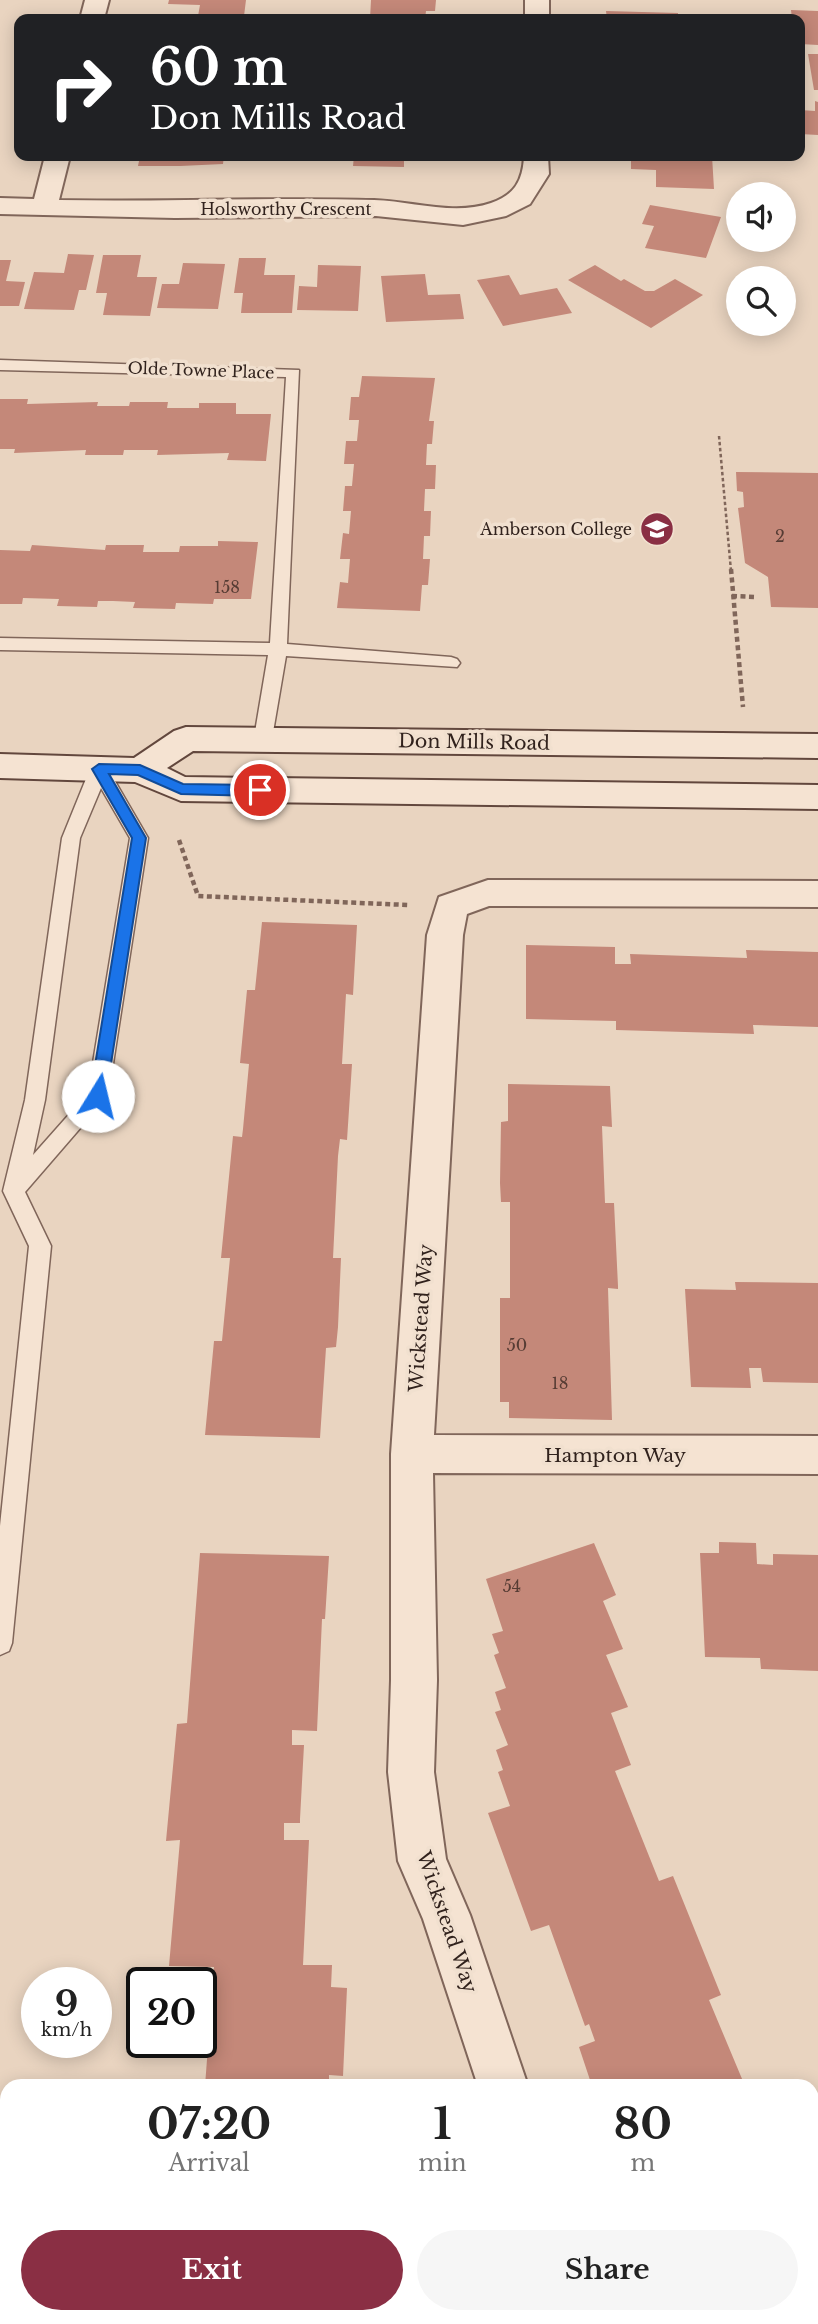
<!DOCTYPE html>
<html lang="en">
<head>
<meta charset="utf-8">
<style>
  :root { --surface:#fff; --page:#f6f6f6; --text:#222; --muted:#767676; --accent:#8a2f44 }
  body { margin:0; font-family:"Libre Baskerville",serif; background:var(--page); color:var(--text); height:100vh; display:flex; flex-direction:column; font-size:26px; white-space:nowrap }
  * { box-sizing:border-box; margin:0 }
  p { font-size:23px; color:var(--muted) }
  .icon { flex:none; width:38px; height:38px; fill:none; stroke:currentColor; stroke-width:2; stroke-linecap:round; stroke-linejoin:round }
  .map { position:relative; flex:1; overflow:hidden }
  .panel { position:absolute; left:0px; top:2079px; width:819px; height:245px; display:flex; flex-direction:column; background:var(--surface); border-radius:21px 21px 0 0; box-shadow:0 4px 18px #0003 }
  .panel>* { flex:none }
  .hud { position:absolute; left:14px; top:14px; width:791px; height:147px; border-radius:14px; box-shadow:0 4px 18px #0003; background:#202124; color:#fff; overflow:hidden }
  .controls { position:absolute; left:726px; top:182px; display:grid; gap:14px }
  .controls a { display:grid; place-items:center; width:70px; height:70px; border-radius:50%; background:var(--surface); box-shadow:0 4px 18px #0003; font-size:35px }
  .speed { position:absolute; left:21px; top:1967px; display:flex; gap:14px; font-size:35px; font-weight:700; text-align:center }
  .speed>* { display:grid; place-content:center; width:91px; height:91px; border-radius:50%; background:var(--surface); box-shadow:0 4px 18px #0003; line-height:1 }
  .speed small { font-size:18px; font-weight:400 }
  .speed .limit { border:4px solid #111; border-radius:10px; background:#fff; color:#111 }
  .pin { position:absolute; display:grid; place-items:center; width:60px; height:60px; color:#fff; margin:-30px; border:4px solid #fff; border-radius:50%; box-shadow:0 2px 7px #0007 }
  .me { position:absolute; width:77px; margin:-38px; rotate:9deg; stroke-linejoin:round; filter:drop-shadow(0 0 5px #0008) }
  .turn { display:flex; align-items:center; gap:24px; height:147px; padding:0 21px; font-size:32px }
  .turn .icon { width:91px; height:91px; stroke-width:2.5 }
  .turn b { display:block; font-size:49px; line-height:60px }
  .eta { display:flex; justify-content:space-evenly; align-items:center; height:119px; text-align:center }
  .eta b { font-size:42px; font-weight:800; line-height:49px }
  .button { display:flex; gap:14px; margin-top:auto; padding:14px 21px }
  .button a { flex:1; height:80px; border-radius:42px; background:var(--accent); color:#fff; font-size:28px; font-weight:800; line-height:80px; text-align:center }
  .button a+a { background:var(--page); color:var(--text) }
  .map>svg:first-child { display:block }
  .building { fill:#c48879 }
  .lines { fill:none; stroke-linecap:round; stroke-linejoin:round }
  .service-casing { stroke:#80665a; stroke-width:3 }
  .minor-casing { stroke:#80665a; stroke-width:4 }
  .secondary-casing { stroke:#62473d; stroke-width:4 }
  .path-far1 { stroke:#80665a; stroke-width:2.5; stroke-dasharray:3.5 2.5; stroke-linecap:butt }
  .path { stroke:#80665a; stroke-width:4.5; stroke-dasharray:5 3.5; stroke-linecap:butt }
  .service { fill:#f5e3d2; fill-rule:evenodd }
  .minor { fill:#f5e3d2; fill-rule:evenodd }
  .secondary { fill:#f5e3d2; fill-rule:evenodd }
  .route { fill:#1a73e8; stroke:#114b97; stroke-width:2 }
  .labels { text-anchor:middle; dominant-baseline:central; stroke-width:7; stroke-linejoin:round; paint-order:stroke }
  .far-street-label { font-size:16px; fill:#31221d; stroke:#f1e0cf }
  .far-poi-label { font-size:16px; fill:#31221d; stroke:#f1e0cf; text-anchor:end }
  .number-label { font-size:16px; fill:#563c34 }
  .street-label { font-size:19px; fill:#31221d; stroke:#f1e0cf }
</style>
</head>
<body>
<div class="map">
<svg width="818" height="2324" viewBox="0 0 818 2324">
  <rect width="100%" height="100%" fill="#e9d4c0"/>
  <g class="building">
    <path d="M169,0H246L244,16H198L200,5L168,4Z"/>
    <path d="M371,0H436L435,11H426L425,19H370Z"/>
    <path d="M791,10L818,11V45L800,44V19H792Z"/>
    <path d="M606,11L678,13V19H607Z"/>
    <path d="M808,54H818V90H814Z"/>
    <path d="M815,101L818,102V135L800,134V110L815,111Z"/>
    <path d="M140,156H224L223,164L180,166H138Z"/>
    <path d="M354,156H404V167L353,166Z"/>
    <path d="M631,156H712L714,189L656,187V170L631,169Z"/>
    <path d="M650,205L721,217L706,258L645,248L654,226L642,224Z"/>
    <path d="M68,254L94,255L86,290H79L74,310L24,309L34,272L64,273Z"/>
    <path d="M103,255H141L137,277H157L150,316L103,315L107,293H96Z"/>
    <path d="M239,258H266L264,275H295L292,313H241L243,293H234Z"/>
    <path d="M0,260H11L6,281L25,282L19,306H0Z"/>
    <path d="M183,263L225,264L218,309L157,308L162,284H179Z"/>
    <path d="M318,265L361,266L358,311L297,310L299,286L317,287Z"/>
    <path d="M595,265L621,281L624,279L645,291H654L675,279L703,295L651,328L568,280Z"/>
    <path d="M425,274L428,295L460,294L464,319L386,322L381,276Z"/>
    <path d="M509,275L520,295L557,288L572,313L503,326L477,280Z"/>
    <path d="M362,376L435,378L429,421H434L432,444H427L426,465H436L435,489H425L424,511H431L430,536H424L423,559H430L428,585H422L420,611L337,608L340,582L348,583L350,559H340L343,533L349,534L351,511H343L345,486H352L354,464H344L346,441H357L359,420H349L351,397H359Z"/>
    <path d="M0,399H28L27,404L98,402L97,406H129L130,402H168L167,408H199V403H236V414H271L266,461L227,460L229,453L157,455L158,450H124L123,455H85L86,450L14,453L15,449H0Z"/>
    <path d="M736,472L818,473V608L771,607L768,577L745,563L738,508L744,507L743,492L737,491Z"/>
    <path d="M218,541L258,542L251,599H214L213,604L176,603L175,609L133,608L135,602L113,601H98L97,607L57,606L59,599L23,598L22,604H0V550L30,551L32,545L105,550L106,545H144L143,552H179L180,546H218Z"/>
    <path d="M262,922L357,925L353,995L346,994L342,1064H352L347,1140L340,1139L338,1156L333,1258H341L338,1327L336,1347L326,1348L320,1438L205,1435L214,1341H222L230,1258H221L233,1136L242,1137L243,1129L249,1064L240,1063L247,990H255Z"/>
    <path d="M526,945L615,947V964H631L630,954L747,958L746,950L818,952V1027L753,1025L754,1034L616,1030V1021L526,1019Z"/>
    <path d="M508,1084L610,1086L612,1127L602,1126L605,1203H614L618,1286V1289L608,1288L612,1420L509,1418V1402H500V1298H510V1202H501L500,1183L501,1122L508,1121Z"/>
    <path d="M735,1282L818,1283V1383L763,1382L761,1368H749L751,1388L691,1387L685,1289L736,1290Z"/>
    <path d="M719,1542L756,1543L757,1564L773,1565V1554L818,1555V1671L761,1669L760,1658L705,1657L700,1553H719Z"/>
    <path d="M594,1543L616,1595L603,1601L623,1649L606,1655L628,1707L611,1713L631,1765L615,1771L659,1881L673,1876L721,1995L709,2000L745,2086H592L579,2047L595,2041L589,2024L585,2026L549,1925L531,1931L488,1813L510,1806L498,1772L503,1770L496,1750L508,1745L495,1712L501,1710L495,1692L506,1688L494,1655L499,1653L492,1634L503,1631L486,1579Z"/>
    <path d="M200,1553L329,1556L325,1619H322L317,1731L292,1730V1745H304L300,1819V1823H284V1840H309L303,1965H332L331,1987L347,1988L343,2076L329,2075V2086H205L214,1967L169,1966L180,1840L166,1841L177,1724L187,1723Z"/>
    <rect x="283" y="2317" width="152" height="7"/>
  </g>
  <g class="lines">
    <g class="service-casing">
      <g id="service">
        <path d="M0,360L299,370L287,644L451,657L457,659L460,663L457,667L286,656L272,738L263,744L254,738L268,655L0,650V638L270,643L286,377L0,370Z"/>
        <path d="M99,762L105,764L148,838L108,1096L25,1192L51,1246L12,1643L9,1651L0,1655V1526L29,1246L3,1191L25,1100L62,838L90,769ZM101,788L130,838L88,1093L33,1155L45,1100L80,838Z"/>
      </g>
    </g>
    <g class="minor-casing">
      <g id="minor">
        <path d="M85,0H109L104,19H80Z"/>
        <rect x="525" y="0" width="24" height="19"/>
        <path d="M45,156H70L59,200C164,202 270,197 374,200C412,201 454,216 491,203C515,195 523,180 524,156H548L549,174L530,204L506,216L463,225L376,216L175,218L0,214V198L34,199Z"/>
        <path d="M488,880L818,881V907L489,906L467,914L463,935L434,1435L818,1436V1474L433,1473L437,1680L434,1772L446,1859L470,1915L528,2086H478L423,1919L398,1861L388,1772L391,1680V1454L427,935L439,897Z"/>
        <path d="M562,2317H616L618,2324H564Z"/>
      </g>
    </g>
    <g class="secondary-casing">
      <path id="secondary" d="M186,727L818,734V758L193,751L167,768L185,777L818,785V809L181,801L135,782L0,778V754L134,758L174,731Z"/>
    </g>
    <path class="path-far1" d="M719,436L731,571"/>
    <g class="path">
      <path d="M731,569L743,707"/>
      <path d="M732,596L757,597"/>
      <path d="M179,840L198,896L408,905"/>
    </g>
    <use href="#service" class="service"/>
    <use href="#minor" class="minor"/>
    <use href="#secondary" class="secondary"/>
  </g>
  <path class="route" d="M99,764L140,765L183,784L260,785L267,790L260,796L181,794L138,775L109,774L146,838L106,1096L98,1103L90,1096L132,838L92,769Z"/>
  <defs>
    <g id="school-disc" transform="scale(1.75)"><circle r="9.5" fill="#8a2f44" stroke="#f1e0cf"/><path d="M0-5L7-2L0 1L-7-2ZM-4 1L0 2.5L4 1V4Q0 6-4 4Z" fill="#fff"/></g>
  </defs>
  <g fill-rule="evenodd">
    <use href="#school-disc" x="657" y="529"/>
  </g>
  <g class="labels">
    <g class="far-street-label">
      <text x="286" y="209">Holsworthy Crescent</text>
      <text transform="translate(201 370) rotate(2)">Olde Towne Place</text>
    </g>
    <g class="far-poi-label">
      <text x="632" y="529">Amberson College</text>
    </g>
    <g class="number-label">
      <text x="780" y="536">2</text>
      <text x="227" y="587">158</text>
      <text x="517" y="1345">50</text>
      <text x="560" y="1383">18</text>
      <text x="512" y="1586">54</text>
    </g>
    <g class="street-label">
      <text transform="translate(474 742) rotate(1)">Don Mills Road</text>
      <text transform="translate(421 1318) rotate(-86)">Wickstead Way</text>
      <text x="615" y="1455">Hampton Way</text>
      <text transform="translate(447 1922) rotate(71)">Wickstead Way</text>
    </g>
  </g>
</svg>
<div class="controls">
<a><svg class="icon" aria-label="sound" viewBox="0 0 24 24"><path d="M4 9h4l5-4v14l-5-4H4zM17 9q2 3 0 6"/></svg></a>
<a><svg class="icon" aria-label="search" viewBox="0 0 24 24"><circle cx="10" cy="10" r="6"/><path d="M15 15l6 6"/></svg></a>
</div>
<div class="speed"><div>9<small>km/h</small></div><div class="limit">20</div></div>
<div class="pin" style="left:260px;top:790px;background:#d93025"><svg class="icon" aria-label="arrive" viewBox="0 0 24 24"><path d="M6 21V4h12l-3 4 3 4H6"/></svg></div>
<svg class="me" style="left:98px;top:1096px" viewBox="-20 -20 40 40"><circle r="19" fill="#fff"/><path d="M0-13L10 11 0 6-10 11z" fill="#1a73e8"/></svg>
<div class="hud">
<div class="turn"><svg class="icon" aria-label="right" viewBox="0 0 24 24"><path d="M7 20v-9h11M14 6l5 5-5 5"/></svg><div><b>60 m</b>Don Mills Road</div></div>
</div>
<section class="panel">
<div class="eta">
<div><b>07:20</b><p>Arrival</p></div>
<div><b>1</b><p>min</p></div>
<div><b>80</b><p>m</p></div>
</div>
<div class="button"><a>Exit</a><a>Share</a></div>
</section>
</div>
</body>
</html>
